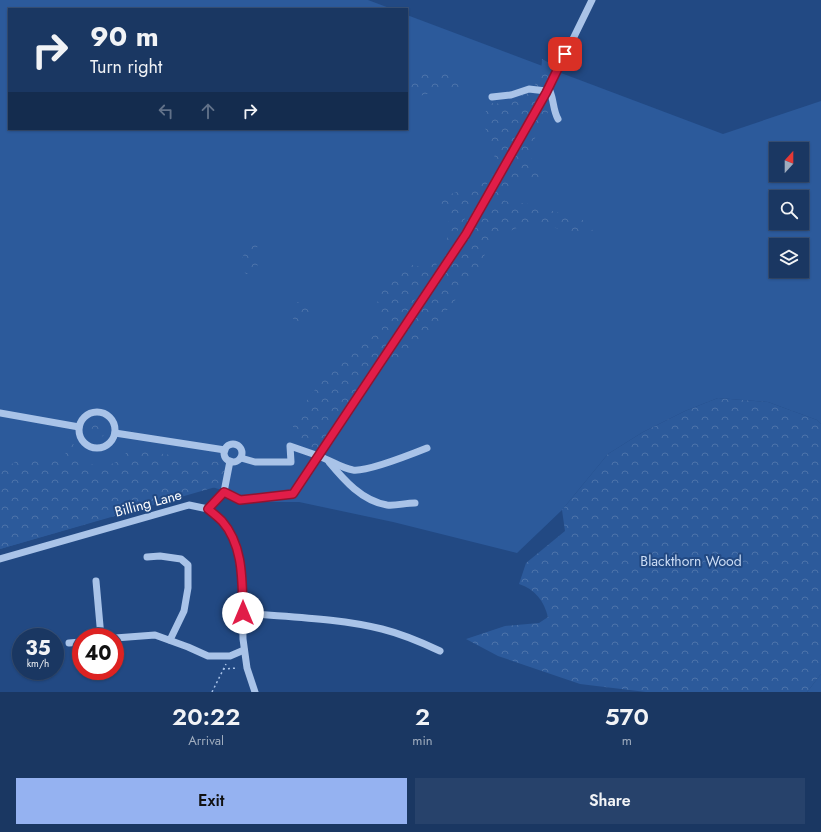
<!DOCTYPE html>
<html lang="en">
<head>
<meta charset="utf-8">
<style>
  :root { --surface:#1a3762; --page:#27426b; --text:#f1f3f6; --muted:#9facbe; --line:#385177; --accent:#95b2f1 }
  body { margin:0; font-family:Jost,sans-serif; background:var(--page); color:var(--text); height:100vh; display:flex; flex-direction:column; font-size:15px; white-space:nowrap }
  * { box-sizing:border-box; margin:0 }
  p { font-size:13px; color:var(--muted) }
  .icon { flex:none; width:22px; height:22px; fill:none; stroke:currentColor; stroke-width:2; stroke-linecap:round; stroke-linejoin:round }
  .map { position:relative; height:692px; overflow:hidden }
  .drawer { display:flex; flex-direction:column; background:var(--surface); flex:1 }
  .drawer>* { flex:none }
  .hud { position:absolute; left:8px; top:8px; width:400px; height:122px; border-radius:0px; box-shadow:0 1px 3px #0004,0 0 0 1px var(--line); background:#1a3762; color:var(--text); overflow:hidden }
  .needle { width:26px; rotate:21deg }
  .tools { position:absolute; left:769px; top:142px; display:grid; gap:8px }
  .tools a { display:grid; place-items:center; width:40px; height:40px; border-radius:0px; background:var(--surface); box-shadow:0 1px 3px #0004,0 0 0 1px var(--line); font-size:20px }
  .speed { position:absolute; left:12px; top:628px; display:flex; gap:8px; font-size:20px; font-weight:700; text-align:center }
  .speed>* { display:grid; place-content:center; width:52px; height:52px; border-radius:50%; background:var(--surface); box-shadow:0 1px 3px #0004,0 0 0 1px var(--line); line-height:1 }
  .speed small { font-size:10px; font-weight:400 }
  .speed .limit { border:6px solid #d22; background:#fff; color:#111 }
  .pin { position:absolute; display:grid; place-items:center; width:34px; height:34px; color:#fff; margin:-17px; border-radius:8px; box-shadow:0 2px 6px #0006 }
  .me { position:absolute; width:44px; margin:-22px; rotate:0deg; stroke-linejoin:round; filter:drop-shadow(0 0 3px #0008) }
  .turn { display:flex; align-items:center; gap:14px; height:84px; padding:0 16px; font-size:18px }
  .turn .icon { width:52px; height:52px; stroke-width:2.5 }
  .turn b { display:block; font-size:28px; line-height:34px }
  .lanes { display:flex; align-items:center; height:38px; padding:0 16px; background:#0003; justify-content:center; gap:20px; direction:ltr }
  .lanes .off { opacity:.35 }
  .eta { display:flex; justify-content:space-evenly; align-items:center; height:68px; text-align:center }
  .eta b { font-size:24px; font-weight:600; line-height:28px }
  .cta { display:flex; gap:8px; margin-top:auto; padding:8px 16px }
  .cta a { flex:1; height:46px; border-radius:0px; background:var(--accent); color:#111; font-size:16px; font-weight:600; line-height:46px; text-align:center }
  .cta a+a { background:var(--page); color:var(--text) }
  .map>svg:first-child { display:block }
  .green { fill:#2c5a9b; fill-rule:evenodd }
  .forest { fill:url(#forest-crowns) }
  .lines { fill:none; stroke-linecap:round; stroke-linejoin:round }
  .path { stroke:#a9c3e8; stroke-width:1.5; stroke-dasharray:2 3; stroke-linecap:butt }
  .minor { stroke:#a9c3e8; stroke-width:7 }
  .minor-bridge { stroke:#a9c3e8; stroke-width:7 }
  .route-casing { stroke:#92132f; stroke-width:10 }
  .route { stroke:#e11d48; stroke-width:7 }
  .labels { text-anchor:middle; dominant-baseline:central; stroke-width:4; stroke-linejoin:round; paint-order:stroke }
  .street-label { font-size:14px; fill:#fff; stroke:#224983 }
  .park-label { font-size:14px; fill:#cddef6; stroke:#224983 }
</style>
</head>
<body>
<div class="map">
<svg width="821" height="692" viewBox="0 0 821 692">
  <defs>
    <pattern id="forest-crowns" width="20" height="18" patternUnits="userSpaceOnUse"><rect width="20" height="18" fill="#2c5a9b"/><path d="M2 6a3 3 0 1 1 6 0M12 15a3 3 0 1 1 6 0" fill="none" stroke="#4c73aa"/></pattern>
  </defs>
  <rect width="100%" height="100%" fill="#224983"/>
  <g class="green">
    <path d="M0,0H368L392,9H9V129H407V15L723,134L821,101V424L817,420L768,402L718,398L685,411L643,432L608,454L562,510L517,553L393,522L299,502H260L212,487L0,549ZM776,149H802V175H776ZM776,197H802V223H776ZM776,245H802V271H776Z"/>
    <path d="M821,674V692H807Z"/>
  </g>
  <g class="forest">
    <path d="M542,59L559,68L319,453C298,445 297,443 292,422C316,386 343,351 381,332C385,322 381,312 377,303L390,274C397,271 404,264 412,265C417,266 421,267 426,267L440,253L447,240L449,218C444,212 440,208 442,199C451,192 463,191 473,187C478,185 481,180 484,176C498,157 497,155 487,134C485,129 485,124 483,119L486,111L491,103C506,105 509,102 522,95C524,94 528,94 530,91C538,83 542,69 542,59Z"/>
    <path d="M452,72L461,78L460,88L454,91L427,94L407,99V75Z"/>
    <path d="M546,94H549L552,104L529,150L531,158L541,171V184L534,186L524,178L513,180L507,189L505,201L529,204L586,221L593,231L581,236L563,232L546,222L528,223L510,231L489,247L483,258L484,262L476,273L459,283C458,289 458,297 454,302C447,311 433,324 432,336L400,357H388L326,453L324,451Z"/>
    <path d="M257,238C262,248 252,249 254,258C255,260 257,262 258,264L256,269L252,274H246C236,262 246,250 253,239Z"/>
    <path d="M306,298L310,300C311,315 309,318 298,328L294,326L292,308L296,303Z"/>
    <path d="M718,398L768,402L817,420L821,424V674L807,692H646L580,684L498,656L466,639L505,626L539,623L548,617C544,601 535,589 519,584L526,563L565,531L562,510L608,454L643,432L685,411Z"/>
    <circle cx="98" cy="431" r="7"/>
    <path d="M70,432L74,434C74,441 72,449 76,455C83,466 106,468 116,462C121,459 126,453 130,449L225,463L231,472L219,486L0,549V472L24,456L64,458L66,452Z"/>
  </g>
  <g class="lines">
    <g class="path">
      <path d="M223,669L238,668"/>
      <path d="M212,692L226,664"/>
    </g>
    <g class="minor">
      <path d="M548,91H550C554,101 553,110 558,119"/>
      <path d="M492,97L511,95L529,89L546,91"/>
      <circle cx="97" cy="430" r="18"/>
      <path d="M0,413L79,427"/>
      <path d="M115,433L225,450"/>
      <circle cx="233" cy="453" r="9"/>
      <path d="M321,457C331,461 342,468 353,470C367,472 412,454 427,448"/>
      <path d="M241,458L255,462H291L290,446L316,455"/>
      <path d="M329,462C344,480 362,501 387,505C396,506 405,503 415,503"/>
      <path d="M224,492L240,500L293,494L466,234L549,88L592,0"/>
      <path d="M208,509L224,492L230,461"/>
      <path d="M147,557L160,556L181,559L188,565V588L184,611L170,640"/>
      <path d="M0,559L189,505L208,509L222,521L236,544L242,579L243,639L247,668L255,692"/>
      <path d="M96,581L101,637"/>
      <path d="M243,613C287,617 339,618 382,629C402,634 421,642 440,651"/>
      <path d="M115,638L155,635L188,647L208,656H230L244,650"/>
      <path d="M69,643L81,642"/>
    </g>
    <path class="minor-bridge" d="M546,91H548"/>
  </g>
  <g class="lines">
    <g class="route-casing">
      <path id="route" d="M243,613C242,582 244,546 222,521C218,517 213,513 208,509L224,492L240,500L293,494L466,234L546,93L565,54"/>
    </g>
    <use href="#route" class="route"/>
  </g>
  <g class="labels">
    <g class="street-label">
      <text transform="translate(148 503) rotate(-15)">Billing Lane</text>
    </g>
    <g class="park-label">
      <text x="691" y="561">Blackthorn Wood</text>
    </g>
  </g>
</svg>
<div class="tools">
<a><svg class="needle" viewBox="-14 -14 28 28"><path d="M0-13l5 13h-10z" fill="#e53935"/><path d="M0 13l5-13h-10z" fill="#9facbe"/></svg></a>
<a><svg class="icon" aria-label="search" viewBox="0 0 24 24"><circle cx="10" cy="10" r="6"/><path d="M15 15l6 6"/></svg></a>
<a><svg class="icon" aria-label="layers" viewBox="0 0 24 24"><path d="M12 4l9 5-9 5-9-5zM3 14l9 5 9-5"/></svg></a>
</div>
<div class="speed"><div>35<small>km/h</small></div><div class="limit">40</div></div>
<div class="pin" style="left:565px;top:54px;background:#d93025"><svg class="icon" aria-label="arrive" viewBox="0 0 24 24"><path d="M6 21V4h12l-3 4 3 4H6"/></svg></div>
<svg class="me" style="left:243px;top:613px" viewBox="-20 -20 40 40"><circle r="19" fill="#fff"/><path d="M0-13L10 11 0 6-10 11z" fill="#e11d48"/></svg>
<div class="hud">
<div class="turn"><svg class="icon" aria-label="right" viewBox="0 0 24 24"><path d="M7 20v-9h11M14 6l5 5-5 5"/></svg><div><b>90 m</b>Turn right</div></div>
<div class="lanes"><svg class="icon off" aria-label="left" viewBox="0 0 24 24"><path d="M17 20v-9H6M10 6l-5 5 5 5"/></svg><svg class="icon off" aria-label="ahead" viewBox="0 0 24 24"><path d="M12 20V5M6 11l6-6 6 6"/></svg><svg class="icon" aria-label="right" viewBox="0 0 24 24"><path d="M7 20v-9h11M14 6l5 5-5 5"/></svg></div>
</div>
</div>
<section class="drawer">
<div class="eta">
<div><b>20:22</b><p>Arrival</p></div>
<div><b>2</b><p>min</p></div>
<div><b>570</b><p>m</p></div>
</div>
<div class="cta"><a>Exit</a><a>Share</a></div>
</section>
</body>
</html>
